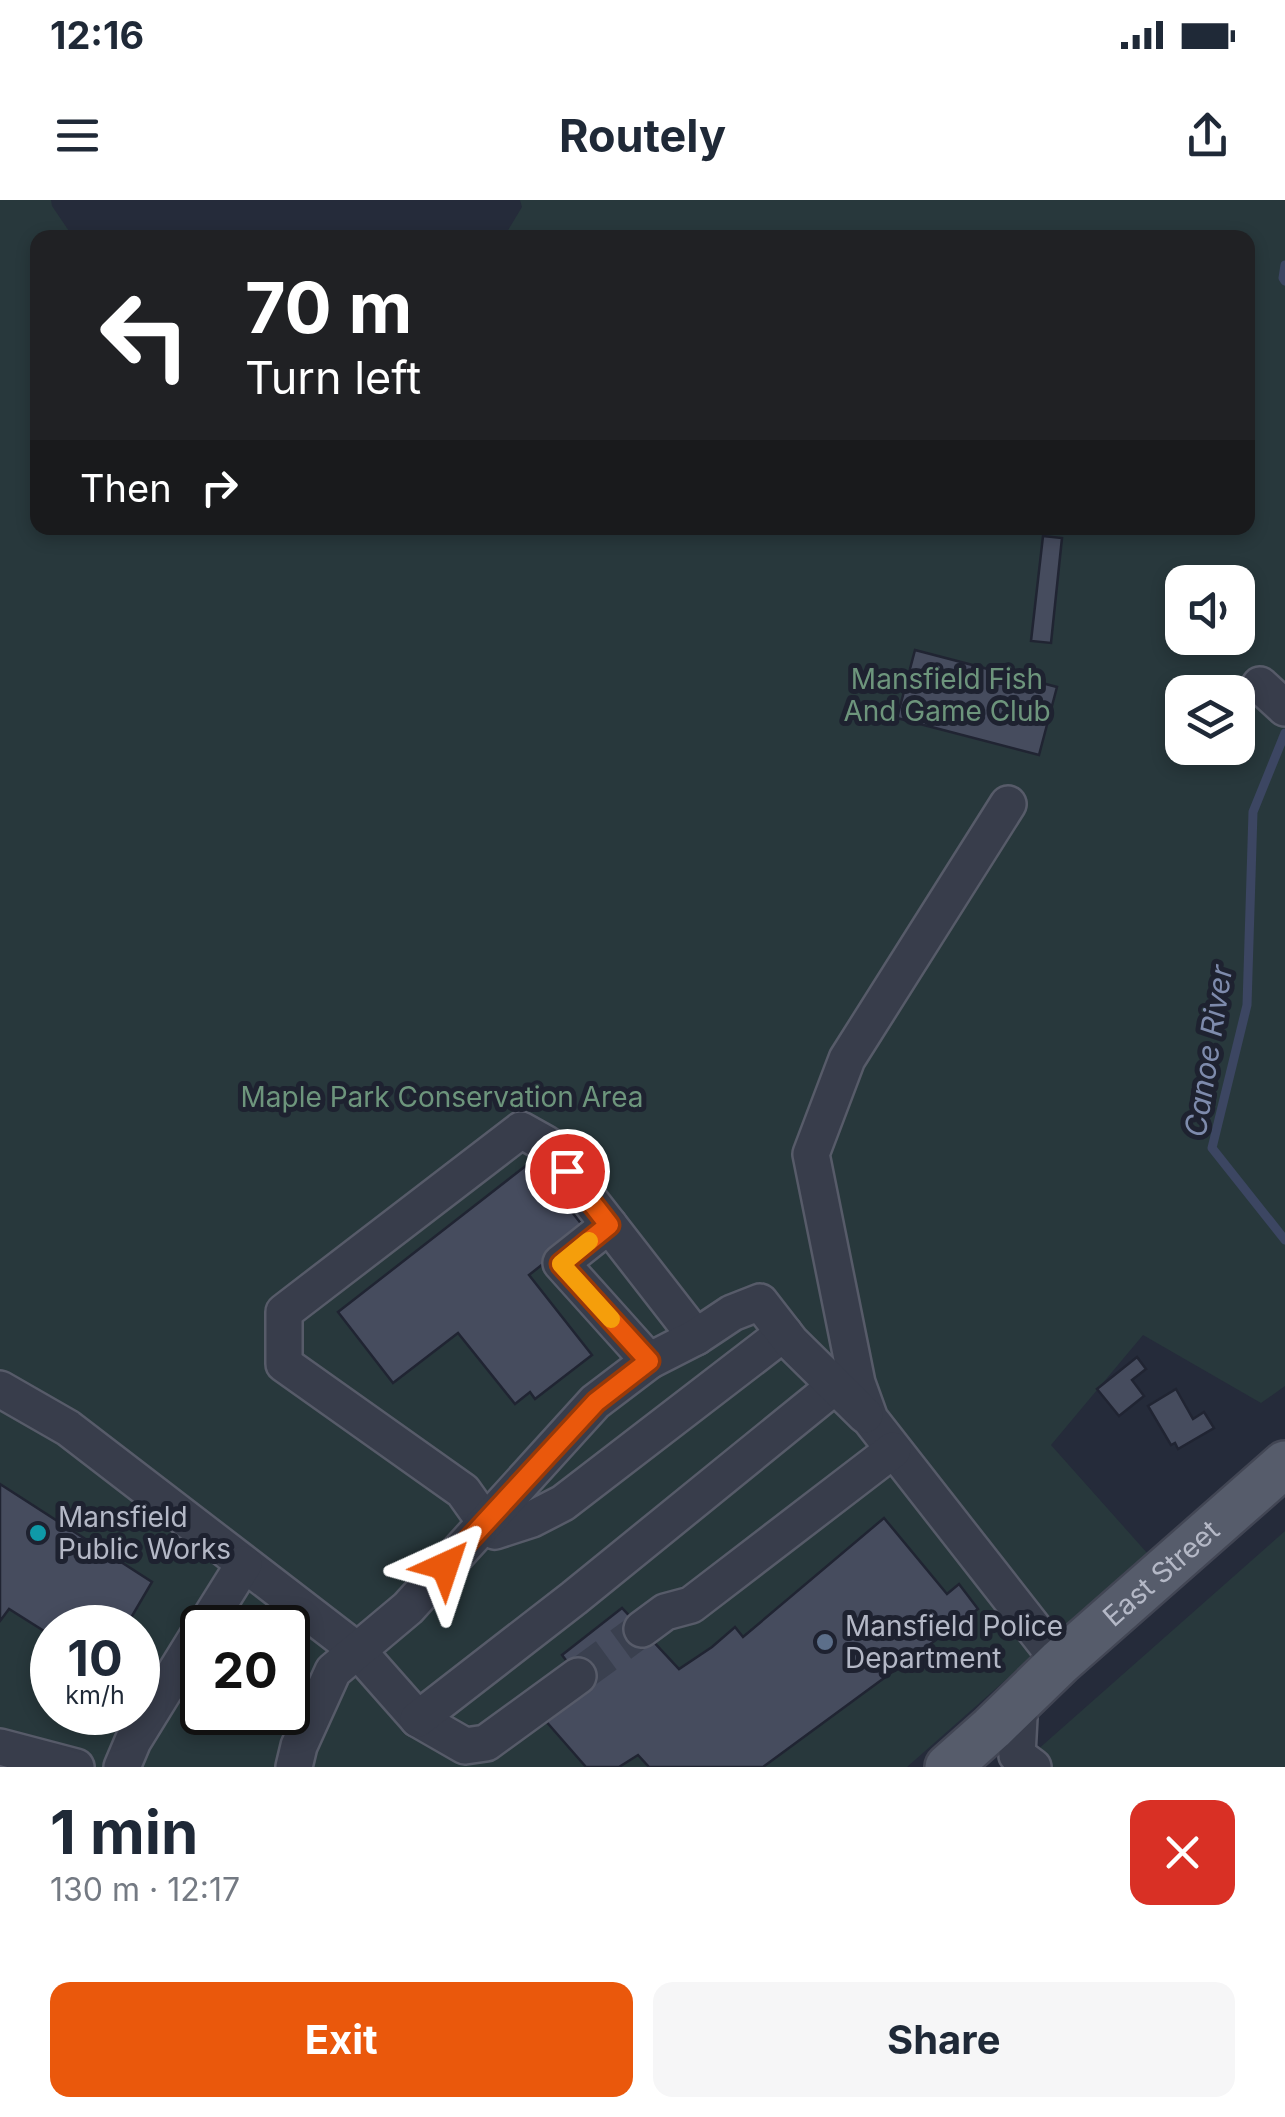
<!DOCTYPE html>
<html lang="en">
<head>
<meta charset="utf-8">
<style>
  :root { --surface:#fff; --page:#f6f6f7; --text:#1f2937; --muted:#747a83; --accent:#ea580c }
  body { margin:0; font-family:Inter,sans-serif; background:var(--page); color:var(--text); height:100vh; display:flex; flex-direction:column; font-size:38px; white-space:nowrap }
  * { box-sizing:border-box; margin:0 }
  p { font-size:32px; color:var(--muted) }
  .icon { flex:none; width:55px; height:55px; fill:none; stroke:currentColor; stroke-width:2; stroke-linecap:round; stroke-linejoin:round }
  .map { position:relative; height:1567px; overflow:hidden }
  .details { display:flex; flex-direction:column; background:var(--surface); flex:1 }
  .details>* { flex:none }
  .top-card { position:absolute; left:30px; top:30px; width:1225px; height:305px; border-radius:20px; box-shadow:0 5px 15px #0003; background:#202124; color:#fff; overflow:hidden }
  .fabs { position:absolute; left:1165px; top:365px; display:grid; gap:20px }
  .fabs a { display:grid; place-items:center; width:90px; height:90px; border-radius:20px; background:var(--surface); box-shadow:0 5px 15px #0003; font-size:50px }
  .speed { position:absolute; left:30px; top:1405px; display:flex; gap:20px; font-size:50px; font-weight:700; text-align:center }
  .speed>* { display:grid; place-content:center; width:130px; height:130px; border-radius:50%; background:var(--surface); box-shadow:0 5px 15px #0003; line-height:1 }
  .speed small { font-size:25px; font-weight:400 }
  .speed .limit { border:5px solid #111; border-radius:15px; background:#fff; color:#111 }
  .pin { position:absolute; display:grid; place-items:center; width:85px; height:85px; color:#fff; margin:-42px; border:5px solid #fff; border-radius:50%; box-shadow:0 2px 10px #0007 }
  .me { position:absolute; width:110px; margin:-55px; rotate:42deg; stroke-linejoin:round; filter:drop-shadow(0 0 8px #0008) }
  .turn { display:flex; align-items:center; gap:35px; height:210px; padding:0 50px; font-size:45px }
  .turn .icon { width:130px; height:130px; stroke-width:2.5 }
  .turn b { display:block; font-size:70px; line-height:85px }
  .then { display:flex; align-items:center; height:95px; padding:0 50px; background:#0003; gap:20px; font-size:38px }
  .round { display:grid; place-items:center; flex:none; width:105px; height:105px; border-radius:20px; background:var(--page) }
  .overview { display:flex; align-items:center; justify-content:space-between; height:170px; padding:0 50px }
  h1 { font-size:60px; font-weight:700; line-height:75px }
  .cta { display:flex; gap:20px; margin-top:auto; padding:20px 50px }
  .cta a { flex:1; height:115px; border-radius:20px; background:var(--accent); color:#fff; font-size:40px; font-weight:700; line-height:115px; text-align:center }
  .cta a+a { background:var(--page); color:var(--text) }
  .status { display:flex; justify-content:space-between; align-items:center; height:70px; padding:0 50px; background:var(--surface); direction:ltr }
  .status svg { height:28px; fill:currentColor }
  header { display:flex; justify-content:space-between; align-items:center; height:130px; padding:0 50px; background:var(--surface); font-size:45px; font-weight:700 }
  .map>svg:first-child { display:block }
  .green { fill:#28383c; fill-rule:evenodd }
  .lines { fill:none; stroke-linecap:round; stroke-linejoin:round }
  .stream { stroke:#3c4662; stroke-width:9 }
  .building { fill:#464c5e; stroke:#202432; stroke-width:2.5 }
  .minor-tunnel { stroke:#3a404f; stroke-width:35; stroke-dasharray:35 18; stroke-linecap:butt }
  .minor-casing { stroke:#575b69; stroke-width:40 }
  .major-casing { stroke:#424654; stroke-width:50 }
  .minor { stroke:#383d4b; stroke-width:35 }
  .major { stroke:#565c6b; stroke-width:45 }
  .route-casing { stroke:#983908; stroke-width:25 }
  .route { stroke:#ea580c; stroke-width:18 }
  .slow { stroke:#f59e0b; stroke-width:18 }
  .culture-dot { fill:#0f9aa8; stroke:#1e2230; stroke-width:4 }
  .service-dot { fill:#5c6f8a; stroke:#1e2230; stroke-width:4 }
  .labels { text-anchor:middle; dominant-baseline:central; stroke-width:10; stroke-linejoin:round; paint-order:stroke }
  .park-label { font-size:28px; fill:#6d957c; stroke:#1e2230 }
  .poi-label { font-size:28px; fill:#b4b8c6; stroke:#1e2230; text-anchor:start }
  .street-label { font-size:28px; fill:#b4b8c6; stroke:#1e2230 }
  .water-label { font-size:30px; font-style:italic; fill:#7e8bac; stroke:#1e2230 }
</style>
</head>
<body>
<div class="status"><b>12:16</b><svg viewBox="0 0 49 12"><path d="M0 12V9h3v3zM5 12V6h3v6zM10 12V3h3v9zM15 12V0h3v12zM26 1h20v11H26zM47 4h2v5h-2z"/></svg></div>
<header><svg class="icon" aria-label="menu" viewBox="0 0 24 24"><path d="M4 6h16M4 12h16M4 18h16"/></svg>Routely<svg class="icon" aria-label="share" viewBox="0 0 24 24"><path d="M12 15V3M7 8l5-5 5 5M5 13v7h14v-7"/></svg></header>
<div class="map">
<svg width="1285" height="1567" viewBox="0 0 1285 1567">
  <rect width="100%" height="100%" fill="#252b3a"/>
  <g class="green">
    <path d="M0,0H51L52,6L73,37L38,38V328H1248V38L499,37L507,32L522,7L520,0H1285V1186L1261,1203L1143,1135L1051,1245L1148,1354L907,1567H0ZM1182,382H1238V438H1182ZM1182,492H1238V548H1182ZM52,1428H138V1512H52ZM202,1428H288V1512H202Z"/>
    <path d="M1285,1331V1567H1018Z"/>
  </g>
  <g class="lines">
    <g class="stream">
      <path d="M1285,65L1283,78L1285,81"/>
      <path d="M1285,533L1253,612L1247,805L1212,948L1285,1040"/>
    </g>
  </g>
  <g class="building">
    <path d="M1043,336L1062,338L1051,443L1031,441Z"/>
    <path d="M915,450L1057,487L1039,555L897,518Z"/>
    <path d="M532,961L586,1030L529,1075L592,1155L535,1199L530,1192L515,1204L458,1133L393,1183L338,1112Z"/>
    <path d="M1137,1157L1146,1169L1132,1180L1144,1196L1119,1216L1097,1189Z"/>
    <path d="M1176,1189L1193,1219L1204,1212L1214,1228L1178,1249L1175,1243L1171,1245L1148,1206Z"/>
    <path d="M0,1284L152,1382L125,1428H52V1436L9,1409L0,1421Z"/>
    <path d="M884,1318L947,1394L959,1384L978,1409L763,1567H649L638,1555L619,1567H586L544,1519L585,1485L562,1455L622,1408L679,1469L712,1447L735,1427L743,1437Z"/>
  </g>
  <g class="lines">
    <path class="minor-tunnel" d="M578,1476L642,1429"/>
    <g class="minor-casing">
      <g id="minor">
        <path d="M1260,485L1285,508"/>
        <path d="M1008,604L847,859L811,954L857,1183L870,1219L1060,1462"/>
        <path d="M609,1025L546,944L521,930L284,1112V1164L463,1291L485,1322L495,1331L532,1319L563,1303L784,1133"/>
        <path d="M649,1161L561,1063L609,1025L696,1137"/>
        <path d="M0,1189L68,1228L358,1451L418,1519L465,1546L486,1543L578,1476"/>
        <path d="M204,1428L244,1364"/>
        <path d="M642,1429L665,1412L691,1405L893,1250"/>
        <path d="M1020,1499L1017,1555L1033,1567"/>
        <path d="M418,1519L574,1398L835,1186"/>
        <path d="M0,1547L76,1567"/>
        <path d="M122,1567L133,1541L202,1429"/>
        <path d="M294,1567L299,1546L333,1471L408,1408L595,1202L649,1161L696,1137L732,1113L760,1102L791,1142L865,1215"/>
      </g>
    </g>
    <g class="major-casing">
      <g id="major">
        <path id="s1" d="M948,1567L992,1528L1060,1462L1285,1264"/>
      </g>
    </g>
    <use href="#minor" class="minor"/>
    <use href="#major" class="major"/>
  </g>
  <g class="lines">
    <g class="route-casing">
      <path id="route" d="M445,1366L596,1202L649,1161L561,1064L609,1025L567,971"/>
    </g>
    <use href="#route" class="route"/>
    <path class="slow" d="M589,1041L561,1064L611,1119"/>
  </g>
  <circle class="culture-dot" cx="38" cy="1333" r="10"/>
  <circle class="service-dot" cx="825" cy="1442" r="10"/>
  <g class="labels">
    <g class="park-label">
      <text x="947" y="479">Mansfield Fish<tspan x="947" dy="32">And Game Club</tspan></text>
      <text x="442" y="897">Maple Park Conservation Area</text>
    </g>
    <g class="poi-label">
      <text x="58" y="1317">Mansfield<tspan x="58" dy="32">Public Works</tspan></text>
      <text x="845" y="1426">Mansfield Police<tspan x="845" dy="32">Department</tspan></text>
    </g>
    <g class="street-label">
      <text stroke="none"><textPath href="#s1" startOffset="288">East Street</textPath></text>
    </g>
    <g class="water-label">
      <text transform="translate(1208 851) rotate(-81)">Canoe River</text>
    </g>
  </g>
</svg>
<div class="fabs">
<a><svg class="icon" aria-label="sound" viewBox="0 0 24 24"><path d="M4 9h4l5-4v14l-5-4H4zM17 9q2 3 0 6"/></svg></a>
<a><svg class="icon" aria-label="layers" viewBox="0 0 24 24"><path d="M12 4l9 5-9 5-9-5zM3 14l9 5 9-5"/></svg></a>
</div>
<div class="speed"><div>10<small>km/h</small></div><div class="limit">20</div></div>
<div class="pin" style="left:567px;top:971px;background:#d93025"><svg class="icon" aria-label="arrive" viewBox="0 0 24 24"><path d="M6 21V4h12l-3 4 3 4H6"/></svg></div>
<svg class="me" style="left:445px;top:1366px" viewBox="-20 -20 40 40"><path d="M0-17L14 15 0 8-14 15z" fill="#ea580c" stroke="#fff" stroke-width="4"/></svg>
<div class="top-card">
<div class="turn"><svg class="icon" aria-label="left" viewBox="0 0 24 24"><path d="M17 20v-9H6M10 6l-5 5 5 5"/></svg><div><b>70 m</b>Turn left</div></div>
<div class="then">Then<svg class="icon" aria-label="right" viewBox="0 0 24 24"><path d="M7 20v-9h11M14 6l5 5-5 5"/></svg></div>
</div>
</div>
<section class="details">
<div class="overview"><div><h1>1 min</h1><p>130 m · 12:17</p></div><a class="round" style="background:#d93025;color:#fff"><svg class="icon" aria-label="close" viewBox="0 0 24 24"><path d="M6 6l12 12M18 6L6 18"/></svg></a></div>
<div class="cta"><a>Exit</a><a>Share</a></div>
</section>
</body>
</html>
